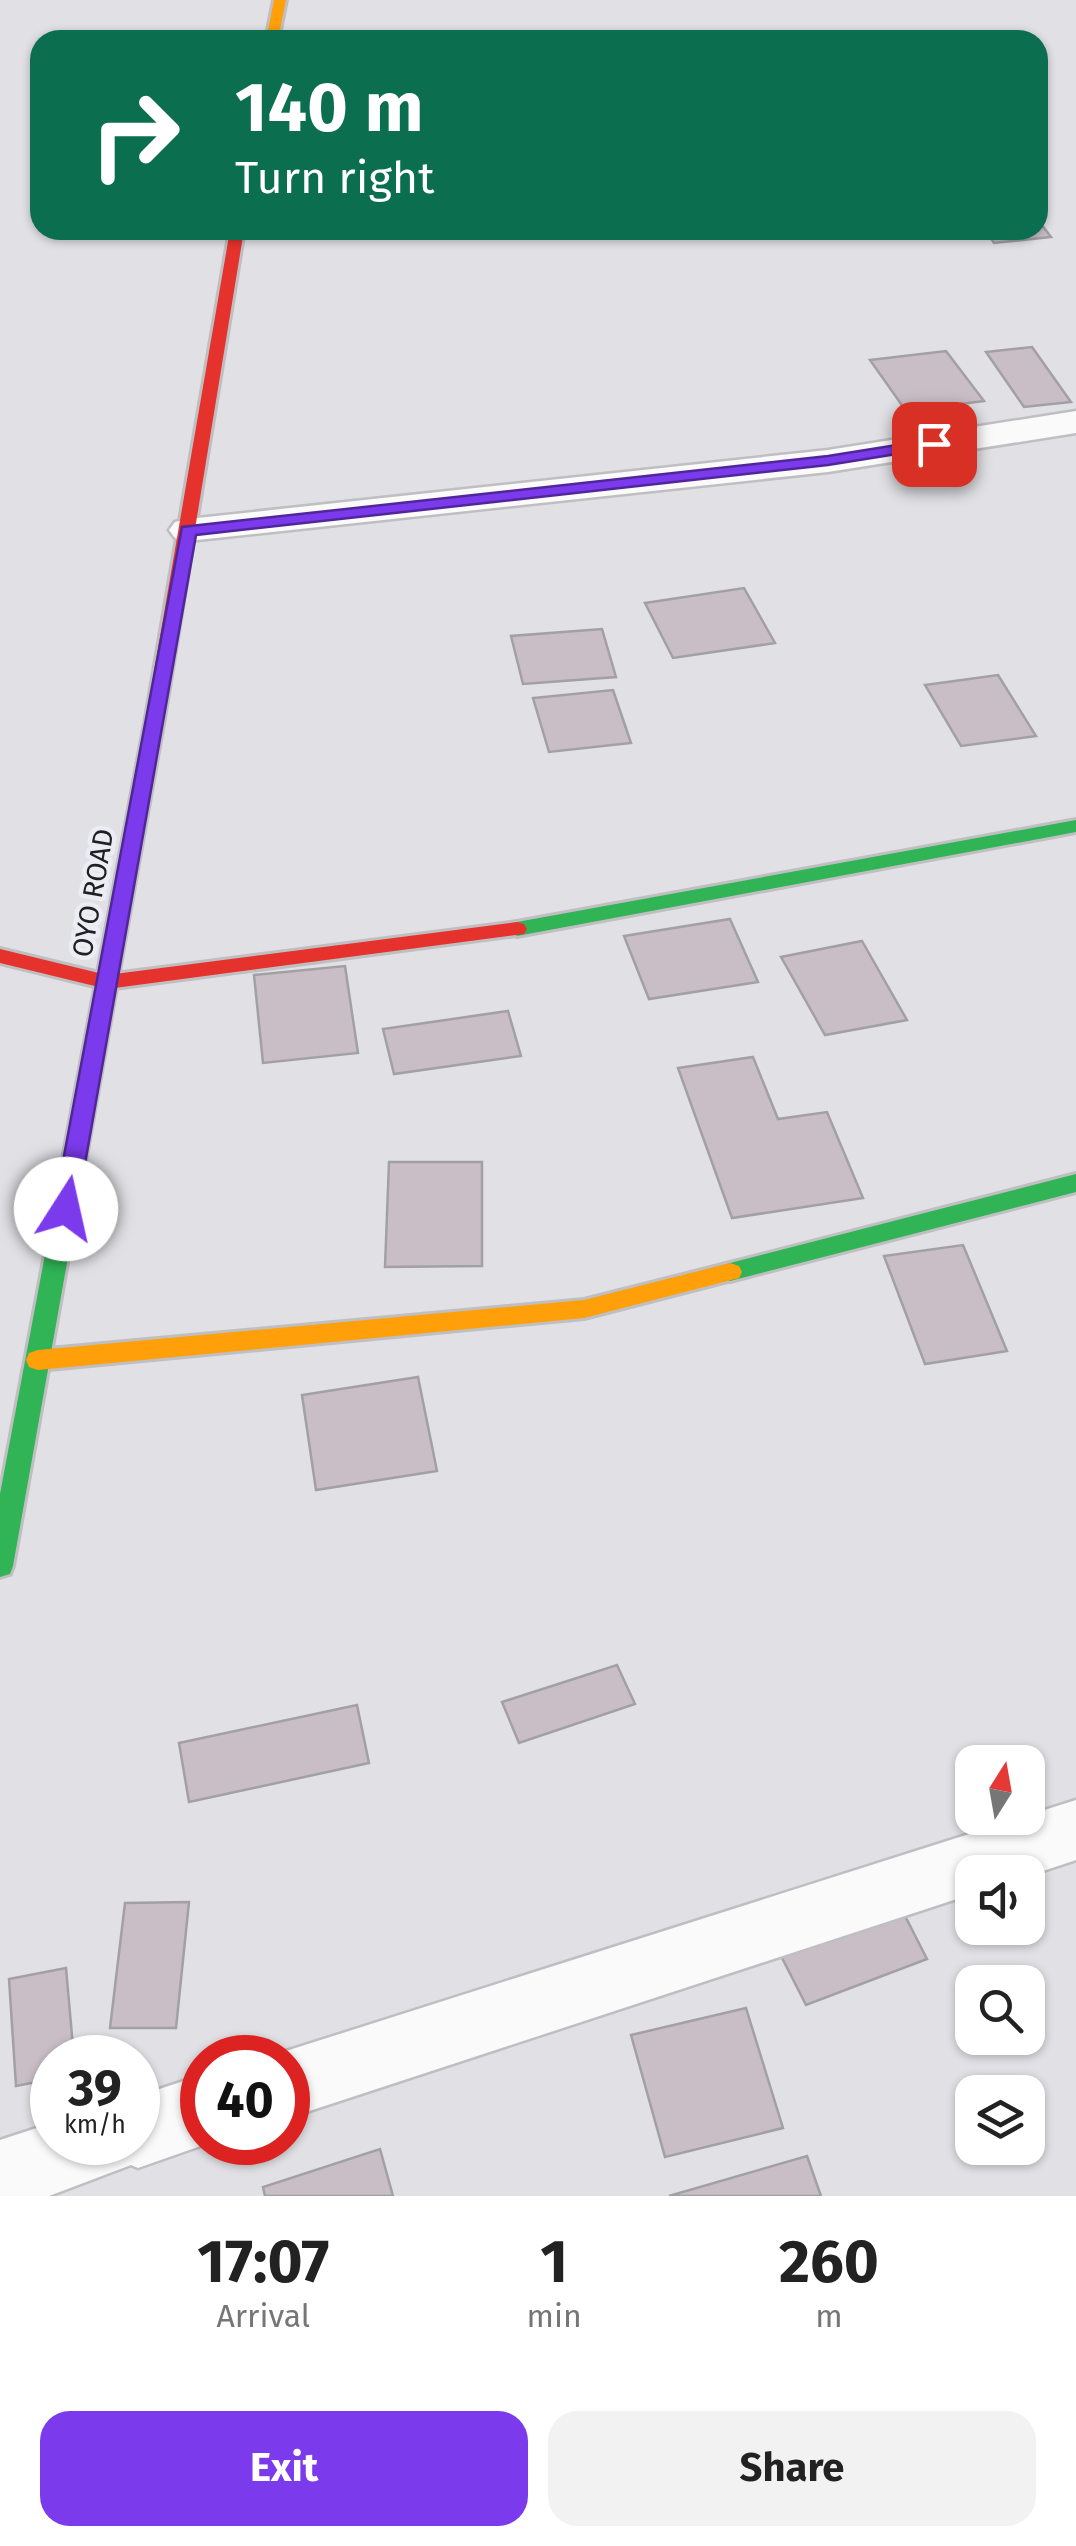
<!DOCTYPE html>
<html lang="en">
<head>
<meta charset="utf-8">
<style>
  :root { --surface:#fff; --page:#f2f2f2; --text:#222; --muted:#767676; --accent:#7c3aed }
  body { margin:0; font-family:"Fira Sans",sans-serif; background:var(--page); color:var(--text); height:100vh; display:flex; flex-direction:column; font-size:38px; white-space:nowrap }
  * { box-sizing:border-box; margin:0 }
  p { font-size:32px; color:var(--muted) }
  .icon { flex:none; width:55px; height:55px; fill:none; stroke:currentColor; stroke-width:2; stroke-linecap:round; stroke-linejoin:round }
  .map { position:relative; height:2196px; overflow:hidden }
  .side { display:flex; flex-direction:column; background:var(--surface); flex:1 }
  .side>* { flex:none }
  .banner { position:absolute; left:30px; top:30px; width:1018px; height:210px; border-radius:30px; box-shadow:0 2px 8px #0004; background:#0b6e4f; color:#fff; overflow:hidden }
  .needle { width:65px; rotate:11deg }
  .buttons { position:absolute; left:955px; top:1745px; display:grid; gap:20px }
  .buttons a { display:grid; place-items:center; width:90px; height:90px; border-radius:20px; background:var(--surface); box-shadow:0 2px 8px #0004; font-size:50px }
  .speed { position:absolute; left:30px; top:2035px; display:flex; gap:20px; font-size:50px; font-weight:700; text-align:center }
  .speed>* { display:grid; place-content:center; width:130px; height:130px; border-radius:50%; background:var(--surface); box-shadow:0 2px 8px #0004; line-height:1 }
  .speed small { font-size:25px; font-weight:400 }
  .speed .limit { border:15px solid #d22; background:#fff; color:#111 }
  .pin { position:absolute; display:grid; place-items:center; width:85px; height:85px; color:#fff; margin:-42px; border-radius:20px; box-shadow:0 5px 15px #0006 }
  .me { position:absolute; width:110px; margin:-55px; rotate:10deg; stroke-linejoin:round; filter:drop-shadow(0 0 8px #0008) }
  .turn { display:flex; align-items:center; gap:35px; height:210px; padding:0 40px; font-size:45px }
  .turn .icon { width:130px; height:130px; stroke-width:2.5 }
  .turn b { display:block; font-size:70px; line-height:85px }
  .eta { display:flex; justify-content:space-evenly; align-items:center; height:170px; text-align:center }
  .eta b { font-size:60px; font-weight:700; line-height:70px }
  .primary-button { display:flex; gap:20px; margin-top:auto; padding:20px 40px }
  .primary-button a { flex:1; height:115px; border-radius:30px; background:var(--accent); color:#fff; font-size:40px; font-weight:700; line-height:115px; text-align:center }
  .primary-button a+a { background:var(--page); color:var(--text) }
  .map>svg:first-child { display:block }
  .building { fill:#c9bec6; stroke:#a2a0a2; stroke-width:2.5 }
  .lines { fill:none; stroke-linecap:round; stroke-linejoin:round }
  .street-casing { stroke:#bfbfc2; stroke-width:5 }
  .fast-casing { stroke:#bfbfc2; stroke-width:6 }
  .slow-casing { stroke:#bfbfc2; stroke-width:6 }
  .jam-casing { stroke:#bfbfc2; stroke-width:6 }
  .street { fill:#fafafb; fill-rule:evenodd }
  .fast { fill:#30b455; fill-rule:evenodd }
  .slow { fill:#ff9f0a; fill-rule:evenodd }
  .jam { fill:#e5322d; fill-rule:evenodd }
  .route { fill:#7c3aed; stroke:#51269a; stroke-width:2.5 }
  .labels { text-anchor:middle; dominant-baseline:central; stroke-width:9; stroke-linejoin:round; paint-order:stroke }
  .street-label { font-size:28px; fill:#202022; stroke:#ecedf4 }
</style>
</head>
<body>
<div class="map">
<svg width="1076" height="2196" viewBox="0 0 1076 2196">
  <rect width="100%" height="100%" fill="#e1e1e5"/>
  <g class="building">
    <path d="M1038,220L1051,237L994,243L985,230H1038Z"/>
    <path d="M1032,347L1071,402L1024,407L986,352Z"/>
    <path d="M946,351L984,401L906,411L870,360Z"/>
    <path d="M744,588L775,643L673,658L645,603Z"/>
    <path d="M602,629L616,677L523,684L511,636Z"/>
    <path d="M998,675L1036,736L961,746L925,685Z"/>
    <path d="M613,690L631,743L549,752L533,698Z"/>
    <path d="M730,919L758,982L649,999L624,936Z"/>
    <path d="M862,941L907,1020L825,1035L781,957Z"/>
    <path d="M345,966L358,1053L263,1063L254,975Z"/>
    <path d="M508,1011L521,1056L394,1074L383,1029Z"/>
    <path d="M753,1057L778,1119L827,1112L863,1198L732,1218L678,1068Z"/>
    <path d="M389,1162H482V1266L385,1267Z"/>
    <path d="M963,1245L1007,1351L925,1364L884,1256Z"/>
    <path d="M418,1377L437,1471L316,1490L302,1395Z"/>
    <path d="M617,1665L635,1704L519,1743L502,1702Z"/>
    <path d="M357,1705L369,1763L189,1802L179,1743Z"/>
    <path d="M189,1902L176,2028H110L125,1903Z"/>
    <path d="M901,1908L927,1959L806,2005L780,1954Z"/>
    <path d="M66,1968L74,2058H52V2079L16,2086L9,1979Z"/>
    <path d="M746,2008L783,2128L665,2157L631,2035Z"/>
    <path d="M380,2149L393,2196H265L263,2187Z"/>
    <path d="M807,2156L821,2196H669Z"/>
  </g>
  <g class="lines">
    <g class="street-casing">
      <g id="street">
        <path d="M1076,411V433L828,472L188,541L175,538L169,530L175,522L188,519L828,450Z"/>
        <path d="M1076,1800V1860L1028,1876V1872H972V1894L288,2118V2058H264Z"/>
        <path d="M202,2075V2142H212L138,2168L131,2165L49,2196H0V2140L52,2123V2142H138V2096Z"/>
      </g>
    </g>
    <g class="fast-casing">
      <g id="fast">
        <path d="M155,712L164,718L13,1566L10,1574L0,1577V1494L146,718Z"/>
        <path d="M1076,820V832L517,936L507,929L517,922Z"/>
        <path d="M1076,1174V1192L730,1281L721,1278L718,1272L721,1266L730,1263Z"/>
      </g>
    </g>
    <g class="slow-casing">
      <g id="slow">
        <path d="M274,0H286L278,40H266Z"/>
        <path d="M730,1263L739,1266L742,1272L739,1278L584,1318L38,1370L29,1367L26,1360L29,1353L38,1350L584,1300Z"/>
      </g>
    </g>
    <g class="jam-casing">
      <g id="jam">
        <path d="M230,230H244L164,718L155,724L146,718Z"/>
        <path d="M517,922L524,924L527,929L524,934L107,989L0,963V949L107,975Z"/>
      </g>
    </g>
    <use href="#street" class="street"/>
    <use href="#fast" class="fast"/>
    <use href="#slow" class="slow"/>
    <use href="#jam" class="jam"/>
  </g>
  <path class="route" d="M934,439L942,444L940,447L828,465L196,535L77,1209L66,1218L57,1215L54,1209L182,527L828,456Z"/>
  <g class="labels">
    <g class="street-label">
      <text transform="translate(93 893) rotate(-80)">OYO ROAD</text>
    </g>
  </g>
</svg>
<div class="buttons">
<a><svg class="needle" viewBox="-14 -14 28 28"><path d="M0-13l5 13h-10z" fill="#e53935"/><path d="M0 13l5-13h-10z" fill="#767676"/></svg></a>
<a><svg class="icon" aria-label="sound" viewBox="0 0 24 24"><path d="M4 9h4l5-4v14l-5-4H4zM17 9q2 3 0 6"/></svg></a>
<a><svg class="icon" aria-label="search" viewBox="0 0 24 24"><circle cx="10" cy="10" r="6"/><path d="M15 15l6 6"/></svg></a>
<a><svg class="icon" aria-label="layers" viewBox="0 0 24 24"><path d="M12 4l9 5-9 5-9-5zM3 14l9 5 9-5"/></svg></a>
</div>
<div class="speed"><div>39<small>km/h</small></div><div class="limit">40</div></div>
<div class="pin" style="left:934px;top:444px;background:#d93025"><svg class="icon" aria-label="arrive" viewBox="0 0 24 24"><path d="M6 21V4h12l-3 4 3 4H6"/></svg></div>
<svg class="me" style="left:66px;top:1209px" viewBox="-20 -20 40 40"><circle r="19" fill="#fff"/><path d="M0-13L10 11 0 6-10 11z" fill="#7c3aed"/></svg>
<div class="banner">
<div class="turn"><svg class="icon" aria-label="right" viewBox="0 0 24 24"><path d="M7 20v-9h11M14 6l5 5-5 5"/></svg><div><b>140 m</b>Turn right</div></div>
</div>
</div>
<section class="side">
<div class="eta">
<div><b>17:07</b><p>Arrival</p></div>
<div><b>1</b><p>min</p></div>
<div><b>260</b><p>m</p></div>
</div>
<div class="primary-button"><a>Exit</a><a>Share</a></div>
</section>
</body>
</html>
